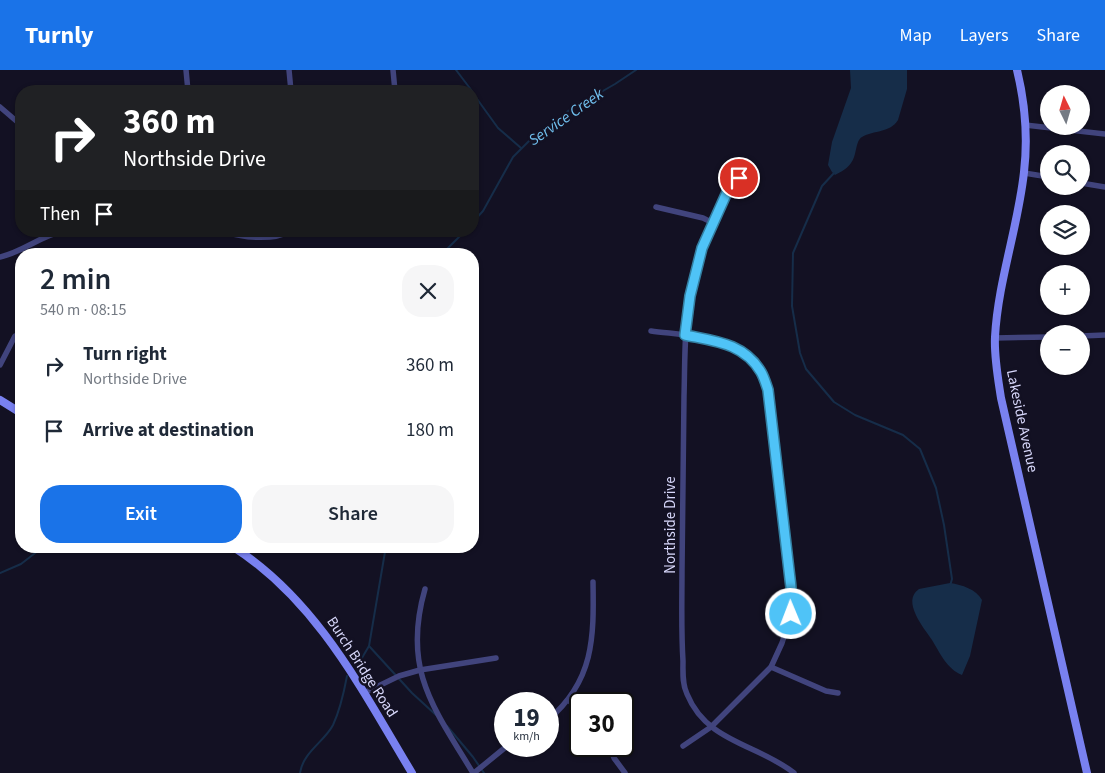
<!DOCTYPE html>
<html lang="en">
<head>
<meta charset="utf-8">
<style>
  :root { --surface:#fff; --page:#f6f6f7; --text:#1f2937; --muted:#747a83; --accent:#1a73e8 }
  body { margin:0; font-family:"Source Sans 3",sans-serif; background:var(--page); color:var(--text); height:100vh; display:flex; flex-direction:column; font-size:19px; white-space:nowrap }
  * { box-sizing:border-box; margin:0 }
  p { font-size:16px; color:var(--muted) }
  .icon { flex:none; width:28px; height:28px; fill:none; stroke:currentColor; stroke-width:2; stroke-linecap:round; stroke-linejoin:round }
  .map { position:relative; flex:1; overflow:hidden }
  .sheet { position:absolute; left:15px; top:178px; width:464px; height:305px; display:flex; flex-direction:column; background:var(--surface); border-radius:20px; box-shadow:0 1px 4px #0004 }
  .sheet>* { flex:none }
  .banner { position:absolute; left:15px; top:15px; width:464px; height:152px; border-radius:20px; box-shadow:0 1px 4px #0004; background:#202124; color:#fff; overflow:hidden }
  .needle { width:32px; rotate:355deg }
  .tools { position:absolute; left:1040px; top:15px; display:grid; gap:10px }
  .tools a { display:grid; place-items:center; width:50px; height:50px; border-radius:50%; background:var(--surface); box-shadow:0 1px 4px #0004; font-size:25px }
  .speed { position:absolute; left:494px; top:622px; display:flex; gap:10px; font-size:25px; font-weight:700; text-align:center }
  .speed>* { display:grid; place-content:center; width:65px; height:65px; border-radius:50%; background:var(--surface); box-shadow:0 1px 4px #0004; line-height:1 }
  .speed small { font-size:12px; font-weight:400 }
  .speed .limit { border:2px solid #111; border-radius:8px; background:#fff; color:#111 }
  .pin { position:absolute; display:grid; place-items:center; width:42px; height:42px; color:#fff; margin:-21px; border:2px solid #fff; border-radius:50%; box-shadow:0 1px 5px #0007 }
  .me { position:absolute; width:55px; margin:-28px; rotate:359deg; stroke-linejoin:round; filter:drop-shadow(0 0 4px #0008) }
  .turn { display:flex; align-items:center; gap:18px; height:105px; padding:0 25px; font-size:22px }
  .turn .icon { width:65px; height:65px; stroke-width:2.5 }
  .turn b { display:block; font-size:35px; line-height:42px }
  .then { display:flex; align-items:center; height:48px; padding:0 25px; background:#0003; gap:10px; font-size:19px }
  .round { display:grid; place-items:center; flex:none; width:52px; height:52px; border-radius:20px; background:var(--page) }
  .head { display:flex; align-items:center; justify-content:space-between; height:85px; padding:0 25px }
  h1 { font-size:30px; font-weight:600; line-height:38px }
  .cta { display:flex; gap:10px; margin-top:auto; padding:10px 25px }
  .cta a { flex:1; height:58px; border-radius:20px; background:var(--accent); color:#fff; font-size:20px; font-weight:600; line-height:58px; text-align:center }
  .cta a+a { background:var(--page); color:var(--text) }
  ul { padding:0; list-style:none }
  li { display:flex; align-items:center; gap:15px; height:65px; padding:0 25px }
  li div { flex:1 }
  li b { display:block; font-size:19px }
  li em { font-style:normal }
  header { display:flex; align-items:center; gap:30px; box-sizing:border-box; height:70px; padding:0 25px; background:var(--accent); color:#fff }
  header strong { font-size:24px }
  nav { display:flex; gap:28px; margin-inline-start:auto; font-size:18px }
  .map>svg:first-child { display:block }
  .water { fill:#162d49 }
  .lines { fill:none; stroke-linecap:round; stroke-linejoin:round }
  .stream { stroke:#162d49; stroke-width:2 }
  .street { stroke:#41447d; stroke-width:5.5 }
  .secondary { stroke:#7981f0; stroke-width:8 }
  .route-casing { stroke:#337fa1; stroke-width:12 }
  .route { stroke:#4fc3f7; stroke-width:9 }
  .labels { text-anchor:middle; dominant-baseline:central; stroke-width:5; stroke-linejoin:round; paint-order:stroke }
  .street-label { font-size:15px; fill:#d8d8fb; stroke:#131123 }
  .water-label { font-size:16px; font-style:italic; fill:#71c0ef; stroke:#131123 }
</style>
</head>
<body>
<header>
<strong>Turnly</strong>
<nav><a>Map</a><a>Layers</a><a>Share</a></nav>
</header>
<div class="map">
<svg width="1105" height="703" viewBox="0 0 1105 703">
  <rect width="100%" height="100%" fill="#131123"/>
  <g class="water">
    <path d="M850,0H907V19L898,50C890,63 874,60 862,67C855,71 857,86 851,93C848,98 841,102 835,105L832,102L828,95L832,72L851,18Z"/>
    <path d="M950,513C962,515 976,519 982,530L970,586L962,605C947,599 940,583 932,570C924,558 901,531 919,519Z"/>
  </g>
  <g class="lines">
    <g class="stream">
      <path d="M456,0L472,21"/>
      <path d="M472,22L498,58L521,78"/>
      <path d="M834,103L822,116L793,183L792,236L800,283L806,299L834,332L855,345L903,365L920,379L936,418L944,455L952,509L950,516"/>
      <path d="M472,153L483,141L513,87L533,67L550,57L568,41L615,14L636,0"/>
      <path d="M442,184L465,161"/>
      <path d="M0,503L21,494L39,480L51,476"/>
      <path d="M369,576L412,623L436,645"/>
      <path d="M356,598L369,576L386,476"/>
      <path d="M447,656L473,687L484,703"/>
      <path d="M300,703C303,682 325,671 333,655C340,640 344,622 347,606"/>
    </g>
    <g class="street">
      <path d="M186,0L188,21"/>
      <path d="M289,0L291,21"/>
      <path d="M393,0L395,21"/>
      <path d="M0,37L21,55"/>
      <path d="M1025,55L1105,64"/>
      <path d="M1024,103L1049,107"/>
      <path d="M739,108C715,134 696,189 690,225C684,258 685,293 684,326C683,384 683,442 682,500C682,530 681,561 683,591C683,602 682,614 687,624C707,673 758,674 794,703"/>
      <path d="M1081,113L1105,117"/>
      <path d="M656,137L703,148L713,153"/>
      <path d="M220,161C242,167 270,172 291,161"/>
      <path d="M0,187C23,182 40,166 63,161"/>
      <path d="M651,261C687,266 740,265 761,302C764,307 766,314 768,320L791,526V544L782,573L771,597L711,657L683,676"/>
      <path d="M1081,266L1105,265"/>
      <path d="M995,268L1049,267"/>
      <path d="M0,295L15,266"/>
      <path d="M425,519C402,599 433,637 473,703"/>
      <path d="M771,597L826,621L838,623"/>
      <path d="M364,623L399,606L420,600L496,588"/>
      <path d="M568,630L580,640"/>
      <path d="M548,650C594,611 594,568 593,512"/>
      <path d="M609,676L614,688L625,703"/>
      <path d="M474,703L507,676"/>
    </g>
    <g class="secondary">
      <path d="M1017,0C1025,33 1028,68 1024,102C1018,158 998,211 995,267C994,287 998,308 1001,328L1087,703"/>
      <path d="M0,330L21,343"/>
      <path d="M232,476C317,530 362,620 412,703"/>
    </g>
  </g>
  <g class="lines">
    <g class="route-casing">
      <path id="route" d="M739,108L728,120L702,178L690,226L685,265C714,271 744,273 761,302C764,307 766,314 768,320L792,526L791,544"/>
    </g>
    <use href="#route" class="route"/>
  </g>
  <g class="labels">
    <g class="street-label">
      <text transform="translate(1022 351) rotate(78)">Lakeside Avenue</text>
      <text transform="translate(670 455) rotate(-90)">Northside Drive</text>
      <text transform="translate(362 597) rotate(57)">Burch Bridge Road</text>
    </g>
    <g class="water-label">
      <text transform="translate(566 47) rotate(-35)">Service Creek</text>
    </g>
  </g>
</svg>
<div class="tools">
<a><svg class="needle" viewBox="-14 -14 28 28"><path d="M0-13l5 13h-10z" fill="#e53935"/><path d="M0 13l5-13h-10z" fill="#747a83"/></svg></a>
<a><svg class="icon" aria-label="search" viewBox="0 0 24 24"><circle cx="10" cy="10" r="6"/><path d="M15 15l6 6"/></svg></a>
<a><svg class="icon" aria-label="layers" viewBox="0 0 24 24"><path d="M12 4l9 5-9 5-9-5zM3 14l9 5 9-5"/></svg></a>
<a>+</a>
<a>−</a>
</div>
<div class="speed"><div>19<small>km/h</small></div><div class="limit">30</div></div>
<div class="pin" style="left:739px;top:108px;background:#d93025"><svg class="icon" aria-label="arrive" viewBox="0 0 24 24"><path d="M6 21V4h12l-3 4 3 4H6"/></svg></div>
<svg class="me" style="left:791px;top:544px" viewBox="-20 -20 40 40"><circle r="17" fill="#4fc3f7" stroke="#fff" stroke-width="3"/><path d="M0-11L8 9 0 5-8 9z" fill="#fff"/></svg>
<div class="banner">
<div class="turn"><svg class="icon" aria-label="right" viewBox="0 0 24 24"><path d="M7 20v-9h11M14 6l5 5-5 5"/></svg><div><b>360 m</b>Northside Drive</div></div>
<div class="then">Then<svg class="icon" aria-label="arrive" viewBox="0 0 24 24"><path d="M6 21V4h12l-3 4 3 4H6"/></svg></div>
</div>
<section class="sheet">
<div class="head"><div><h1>2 min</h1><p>540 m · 08:15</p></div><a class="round"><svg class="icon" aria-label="close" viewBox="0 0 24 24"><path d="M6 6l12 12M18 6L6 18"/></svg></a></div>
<ul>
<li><svg class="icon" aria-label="right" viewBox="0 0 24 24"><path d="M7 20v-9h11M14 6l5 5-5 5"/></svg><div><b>Turn right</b><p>Northside Drive</p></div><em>360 m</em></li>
<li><svg class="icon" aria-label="arrive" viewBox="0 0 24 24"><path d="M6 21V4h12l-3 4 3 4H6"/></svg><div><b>Arrive at destination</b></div><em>180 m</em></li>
</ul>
<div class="cta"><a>Exit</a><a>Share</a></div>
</section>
</div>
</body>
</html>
